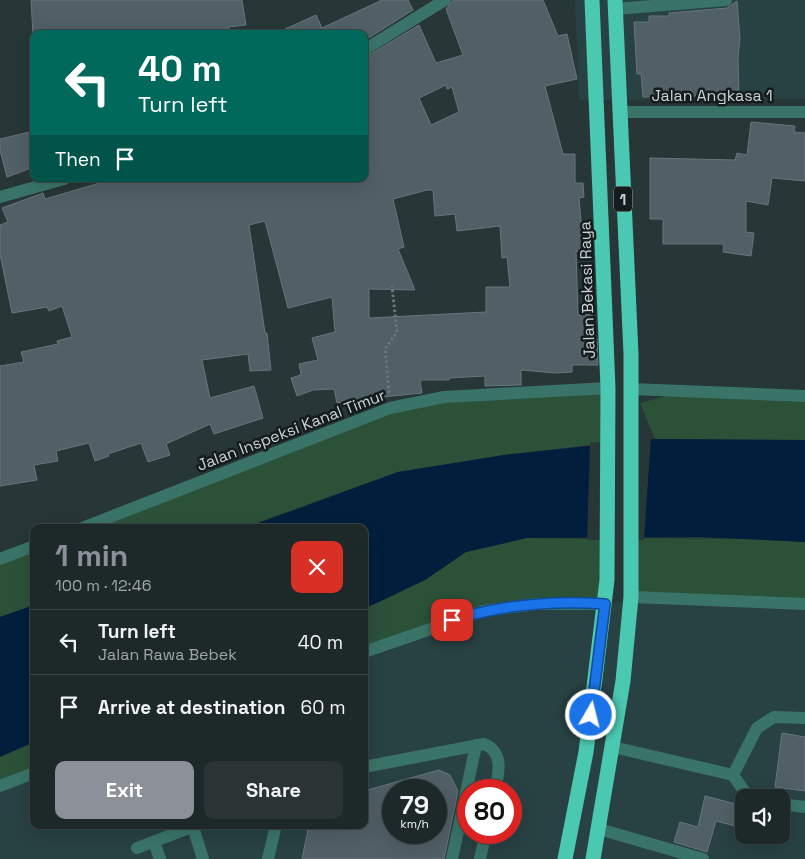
<!DOCTYPE html>
<html lang="en">
<head>
<meta charset="utf-8">
<style>
  :root { --surface:#1d2829; --page:#2a3435; --text:#f1f3f6; --muted:#a0a6a8; --line:#3b4446; --accent:#8c9099 }
  body { margin:0; font-family:"Space Grotesk",sans-serif; background:var(--page); color:var(--text); height:100vh; display:flex; flex-direction:column; font-size:19px; white-space:nowrap }
  * { box-sizing:border-box; margin:0 }
  p { font-size:16px; color:var(--muted) }
  .icon { flex:none; width:28px; height:28px; fill:none; stroke:currentColor; stroke-width:2; stroke-linecap:round; stroke-linejoin:round }
  .map { position:relative; flex:1; overflow:hidden }
  .panel { position:absolute; left:30px; top:524px; width:338px; height:305px; display:flex; flex-direction:column; background:var(--surface); border-radius:10px; box-shadow:0 5px 20px #0002,0 0 0 1px var(--line) }
  .panel>* { flex:none }
  .guide { position:absolute; left:30px; top:30px; width:338px; height:152px; border-radius:10px; box-shadow:0 5px 20px #0002,0 0 0 1px var(--line); background:#00695c; color:#fff; overflow:hidden }
  .controls { position:absolute; left:735px; top:789px; display:grid; gap:10px }
  .controls a { display:grid; place-items:center; width:55px; height:55px; border-radius:10px; background:var(--surface); box-shadow:0 5px 20px #0002,0 0 0 1px var(--line); font-size:25px }
  .speed { position:absolute; left:382px; top:779px; display:flex; gap:10px; font-size:25px; font-weight:700; text-align:center }
  .speed>* { display:grid; place-content:center; width:65px; height:65px; border-radius:50%; background:var(--surface); box-shadow:0 5px 20px #0002,0 0 0 1px var(--line); line-height:1 }
  .speed small { font-size:12px; font-weight:400 }
  .speed .limit { border:8px solid #d22; background:#fff; color:#111 }
  .pin { position:absolute; display:grid; place-items:center; width:42px; height:42px; color:#fff; margin:-21px; border-radius:10px; box-shadow:0 2px 8px #0006 }
  .me { position:absolute; width:55px; margin:-28px; rotate:8deg; stroke-linejoin:round; filter:drop-shadow(0 0 4px #0008) }
  .turn { display:flex; align-items:center; gap:18px; height:105px; padding:0 25px; font-size:22px }
  .turn .icon { width:65px; height:65px; stroke-width:2.5 }
  .turn b { display:block; font-size:35px; line-height:42px }
  .then { display:flex; align-items:center; height:48px; padding:0 25px; background:#0003; gap:10px; font-size:19px }
  .round { display:grid; place-items:center; flex:none; width:52px; height:52px; border-radius:10px; background:var(--page) }
  .summary { display:flex; align-items:center; justify-content:space-between; height:85px; padding:0 25px }
  h1 { font-size:30px; font-weight:600; line-height:38px; color:var(--accent) }
  .action { display:flex; gap:10px; margin-top:auto; padding:10px 25px }
  .action a { flex:1; height:58px; border-radius:10px; background:var(--accent); color:#fff; font-size:20px; font-weight:600; line-height:58px; text-align:center }
  .action a+a { background:var(--page); color:var(--text) }
  ul { padding:0; list-style:none }
  li { display:flex; align-items:center; gap:15px; height:65px; padding:0 25px; border-top:1px solid var(--line) }
  li div { flex:1 }
  li b { display:block; font-size:19px }
  li em { font-style:normal }
  .map>svg:first-child { display:block }
  .built { fill:#284143; fill-rule:evenodd }
  .green { fill:#2c5139 }
  .water { fill:#011e3c }
  .pier { fill:#273637 }
  .building { fill:#515f66; stroke:#67767c; fill-rule:evenodd }
  .lines { fill:none; stroke-linecap:round; stroke-linejoin:round }
  .path { stroke:#6a7778; stroke-width:3; stroke-dasharray:2.5 2.5; stroke-linecap:butt }
  .minor { stroke:#3a7468; stroke-width:12 }
  .highway { stroke:#4bc8b1; stroke-width:15 }
  .route-casing { stroke:#114b97; stroke-width:12 }
  .route { stroke:#1a73e8; stroke-width:9 }
  .labels { text-anchor:middle; dominant-baseline:central; stroke-width:5; stroke-linejoin:round; paint-order:stroke }
  .shield { fill:#151c1d; stroke:#949c9d; stroke-width:1 }
  .shield-label { font-size:15px; font-weight:bold; fill:#cad3d4 }
  .street-label { font-size:16px; fill:#cad3d4; stroke:#151c1d }
</style>
</head>
<body>
<div class="map">
<svg width="805" height="859" viewBox="0 0 805 859">
  <rect width="100%" height="100%" fill="#273637"/>
  <g class="built">
    <path d="M575,0H805V99L579,100Z"/>
    <path d="M658,598L805,604V859H0V786L34,773V825H364V652L483,611L603,604ZM394,790H436V832H394ZM469,790H511V832H469ZM744,798H781V835H744Z"/>
  </g>
  <g class="green">
    <path d="M608,388V443L504,455L398,472L245,527L82,528L390,408Z"/>
    <path d="M681,392L805,396V440L655,439L640,403Z"/>
    <path d="M527,538L607,539L605,604L483,611L364,652V609L425,580L466,552Z"/>
    <path d="M629,538L772,539L805,542V604L631,597Z"/>
    <path d="M34,546V605L0,617V559Z"/>
    <path d="M34,742V773L0,786V757Z"/>
  </g>
  <g class="water">
    <path d="M655,439L805,440V542L700,537L527,538L466,552L425,580L364,609V528H245L398,472L504,455Z"/>
    <path d="M34,605V742L0,757V617Z"/>
  </g>
  <path class="pier" d="M651,437L644,540H587L590,443Z"/>
  <g class="building">
    <path d="M31,0H242L246,25L229,27V34H33Z"/>
    <path d="M382,0H408L413,10L364,41V34H274L316,15L322,28Z"/>
    <path d="M453,0H543L558,36L567,34L577,79L545,86L563,154H575V183H583L584,197L579,198L582,232L586,233L584,252L576,251L578,315L592,314L593,339H597L598,365H572V372L555,373L521,370V385L485,386V376L449,378V380H420L422,393L383,397V401L357,404V400L337,403L334,389L313,390L297,396L291,378L301,375L299,364L318,360L312,338L335,332L332,297L288,308L265,221L249,225L265,333H267L271,370L250,371L248,354L202,360L210,398L254,386L263,418L214,434L210,424L166,444L170,455L148,462L141,443L108,454L109,456L95,461L89,443L56,451L58,461L34,465L37,480L0,486V366L24,362L21,352L58,344L57,341L72,337L62,306L49,311L47,307L12,313L0,254V225L8,222L2,208L43,193L45,199L110,180V182L122,179H364V58L419,25L436,63L463,55L446,9ZM446,85L447,89L452,87L459,112L431,125L419,98ZM427,190H433L435,216L455,214L457,231L500,226L502,258L507,257L510,287H486V312L369,318V289L415,290L398,249L404,247L393,199Z"/>
    <path d="M737,1L740,39L738,57L739,95L643,97L641,74H637L634,22H649V16H669V13L727,8Z"/>
    <path d="M751,122L795,126L794,132L805,133V181L772,178L768,205L746,201V232L754,233L751,256L723,252L724,244H663V219H650V158L735,160L737,153L747,155Z"/>
    <path d="M34,131V167L7,177L0,150V139Z"/>
    <path d="M782,733L805,737V791L775,787Z"/>
    <path d="M439,770L450,775L458,791L444,859H302L309,825H364V791ZM394,790H436V832H394Z"/>
    <path d="M705,796L740,805L735,826L716,821L707,852L674,842L680,822L698,827Z"/>
  </g>
  <g class="lines">
    <path class="path" d="M389,393L385,349L397,332L392,286"/>
    <g class="minor">
      <path d="M615,9L726,0"/>
      <path d="M364,50L445,0"/>
      <path d="M620,112H805"/>
      <path d="M0,197L64,179"/>
      <path d="M631,389L805,396"/>
      <path d="M82,528L390,408L444,397L608,388"/>
      <path d="M0,559L34,546"/>
      <path d="M631,597L805,604"/>
      <path d="M364,652L483,611L536,604H605"/>
      <path d="M613,747L733,775L757,728L774,717L805,718"/>
      <path d="M364,767L484,744C504,752 499,773 495,790"/>
      <path d="M733,775L749,798"/>
      <path d="M0,786L34,773"/>
      <path d="M781,804L805,807"/>
      <path d="M193,827L203,859"/>
      <path d="M599,829L703,859"/>
      <path d="M154,842L160,859"/>
      <path d="M137,848L197,825"/>
      <path d="M268,859L276,825"/>
      <path d="M452,859L476,745"/>
      <path d="M480,859L486,832"/>
    </g>
    <g class="highway">
      <path d="M565,859L586,752L607,580L608,388L592,0"/>
      <path d="M593,859L623,681L631,597V354L615,0"/>
    </g>
  </g>
  <g class="lines">
    <g class="route-casing">
      <path id="route" d="M452,620C502,605 553,600 605,604L591,715"/>
    </g>
    <use href="#route" class="route"/>
  </g>
  <g class="labels">
    <rect class="shield" x="614" y="186.5" width="18" height="25" rx="4"/>
    <g class="shield-label">
      <text x="623" y="199">1</text>
    </g>
    <g class="street-label">
      <text x="712" y="95">Jalan Angkasa 1</text>
      <text transform="translate(587 290) rotate(-92)">Jalan Bekasi Raya</text>
      <text transform="translate(291 430) rotate(-21)">Jalan Inspeksi Kanal Timur</text>
    </g>
  </g>
</svg>
<div class="controls">
<a><svg class="icon" aria-label="sound" viewBox="0 0 24 24"><path d="M4 9h4l5-4v14l-5-4H4zM17 9q2 3 0 6"/></svg></a>
</div>
<div class="speed"><div>79<small>km/h</small></div><div class="limit">80</div></div>
<div class="pin" style="left:452px;top:620px;background:#d93025"><svg class="icon" aria-label="arrive" viewBox="0 0 24 24"><path d="M6 21V4h12l-3 4 3 4H6"/></svg></div>
<svg class="me" style="left:591px;top:715px" viewBox="-20 -20 40 40"><circle r="17" fill="#1a73e8" stroke="#fff" stroke-width="3"/><path d="M0-11L8 9 0 5-8 9z" fill="#fff"/></svg>
<div class="guide">
<div class="turn"><svg class="icon" aria-label="left" viewBox="0 0 24 24"><path d="M17 20v-9H6M10 6l-5 5 5 5"/></svg><div><b>40 m</b>Turn left</div></div>
<div class="then">Then<svg class="icon" aria-label="arrive" viewBox="0 0 24 24"><path d="M6 21V4h12l-3 4 3 4H6"/></svg></div>
</div>
<section class="panel">
<div class="summary"><div><h1>1 min</h1><p>100 m · 12:46</p></div><a class="round" style="background:#d93025;color:#fff"><svg class="icon" aria-label="close" viewBox="0 0 24 24"><path d="M6 6l12 12M18 6L6 18"/></svg></a></div>
<ul>
<li><svg class="icon" aria-label="left" viewBox="0 0 24 24"><path d="M17 20v-9H6M10 6l-5 5 5 5"/></svg><div><b>Turn left</b><p>Jalan Rawa Bebek</p></div><em>40 m</em></li>
<li><svg class="icon" aria-label="arrive" viewBox="0 0 24 24"><path d="M6 21V4h12l-3 4 3 4H6"/></svg><div><b>Arrive at destination</b></div><em>60 m</em></li>
</ul>
<div class="action"><a>Exit</a><a>Share</a></div>
</section>
</div>
</body>
</html>
